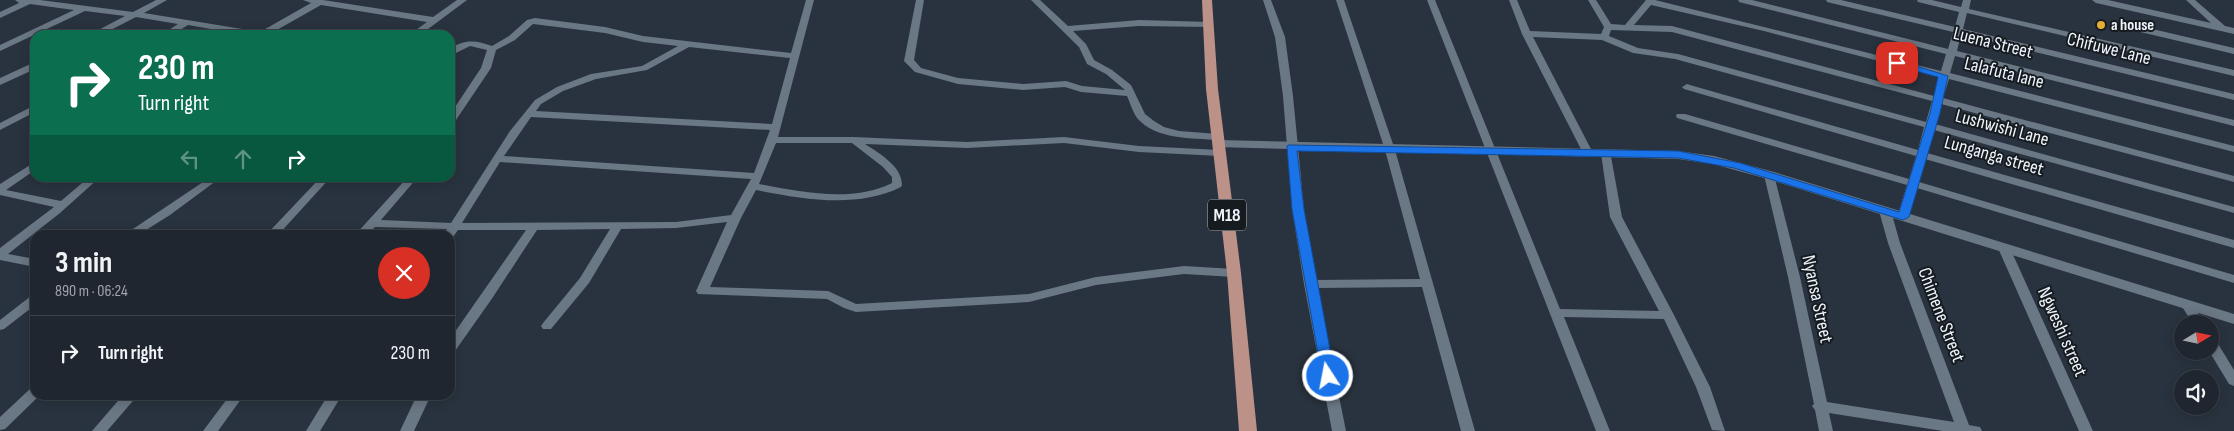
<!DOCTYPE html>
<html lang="en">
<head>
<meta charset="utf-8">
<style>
  :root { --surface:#1f262f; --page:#2c323b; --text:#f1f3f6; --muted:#a1a5aa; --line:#3c434b }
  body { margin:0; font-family:"Sofia Sans Condensed",sans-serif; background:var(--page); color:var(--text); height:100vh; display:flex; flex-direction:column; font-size:19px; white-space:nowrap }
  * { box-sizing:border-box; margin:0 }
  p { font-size:16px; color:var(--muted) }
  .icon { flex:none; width:28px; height:28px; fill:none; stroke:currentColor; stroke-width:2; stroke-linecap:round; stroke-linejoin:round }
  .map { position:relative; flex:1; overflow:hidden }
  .side { position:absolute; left:30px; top:230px; width:425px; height:170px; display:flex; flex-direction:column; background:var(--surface); border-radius:15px; box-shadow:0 2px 12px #0003,0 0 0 1px var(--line) }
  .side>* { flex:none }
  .banner { position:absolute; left:30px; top:30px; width:425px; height:152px; border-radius:15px; box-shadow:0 2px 12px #0003,0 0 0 1px var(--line); background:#0b6e4f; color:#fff; overflow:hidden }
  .needle { width:32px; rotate:80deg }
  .tools { position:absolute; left:2174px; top:315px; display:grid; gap:10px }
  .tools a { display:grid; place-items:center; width:45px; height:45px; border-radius:50%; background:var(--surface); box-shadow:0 2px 12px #0003,0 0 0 1px var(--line); font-size:25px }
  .pin { position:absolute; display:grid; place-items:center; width:42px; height:42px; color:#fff; margin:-21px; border-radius:10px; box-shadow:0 2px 8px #0006 }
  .me { position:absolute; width:55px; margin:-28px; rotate:349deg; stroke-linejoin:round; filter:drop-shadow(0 0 4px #0008) }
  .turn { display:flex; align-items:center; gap:18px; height:105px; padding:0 25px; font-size:22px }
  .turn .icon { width:65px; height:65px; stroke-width:2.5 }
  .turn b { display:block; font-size:35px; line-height:42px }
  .lanes { display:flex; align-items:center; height:48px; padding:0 25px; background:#0003; justify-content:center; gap:25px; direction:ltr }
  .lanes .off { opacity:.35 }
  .round { display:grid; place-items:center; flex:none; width:52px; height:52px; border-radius:26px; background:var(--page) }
  .head { display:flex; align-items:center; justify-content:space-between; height:85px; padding:0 25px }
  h1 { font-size:30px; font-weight:700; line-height:38px }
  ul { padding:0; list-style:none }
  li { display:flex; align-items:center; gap:15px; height:75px; padding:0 25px; border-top:1px solid var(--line) }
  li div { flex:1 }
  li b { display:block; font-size:19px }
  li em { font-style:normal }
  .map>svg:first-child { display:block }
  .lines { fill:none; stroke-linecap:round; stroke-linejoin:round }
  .minor { fill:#6a7784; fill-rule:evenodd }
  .tertiary { fill:#6a7784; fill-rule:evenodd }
  .primary { fill:#bb9188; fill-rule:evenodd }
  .route { fill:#1a73e8; stroke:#114b97 }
  .poi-dot { fill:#e3ae34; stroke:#161b20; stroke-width:2 }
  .labels { text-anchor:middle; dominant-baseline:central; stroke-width:4; stroke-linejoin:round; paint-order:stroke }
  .far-poi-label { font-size:16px; font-weight:bold; fill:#eef5fc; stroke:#161b20; text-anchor:start }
  .shield { fill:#161b20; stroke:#adb4ba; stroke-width:1 }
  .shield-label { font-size:18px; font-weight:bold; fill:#eef5fc }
  .street-label { font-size:19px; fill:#eef5fc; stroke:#161b20 }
</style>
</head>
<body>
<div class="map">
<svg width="2234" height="431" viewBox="0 0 2234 431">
  <rect width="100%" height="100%" fill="#29333f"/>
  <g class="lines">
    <g class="minor">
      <path d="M15,0H40L133,12L156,0H167L144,13L260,32L311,3L303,0H323L433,17L457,0H467L420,35H409L427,22L321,5L268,35H245L188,25L172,35H161L178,24L136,17L101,35H89L125,16L85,11L0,51V45L74,10L30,4L0,18V12L19,3Z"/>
      <path d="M806,0H814L778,137H854L967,142L1064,137L1139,146L1220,150L1225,153L1220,156L1139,152L1064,143L967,148L865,144C880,154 902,166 902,185L901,187C856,209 803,199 756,190L741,218L710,287L828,291L856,304L1029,294L1096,277L1184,266L1234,269L1240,273L1234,277L1184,274L1096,285L1029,302L856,312L844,308L827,299L698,294L696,291L727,222L676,228L621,229L589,283L551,329H543L541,326L543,323L580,278L610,229L537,230L491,300L455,351L450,352V339L526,230H458L453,237L450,238V235H443L447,229L375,227L367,235H355L407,178H417L381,220L451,223L510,131L535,100L557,87L591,74L642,66L678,46L643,42L605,33L533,24L515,40L496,50L491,68L454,123L450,124V107H455L481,68L487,50L470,46L450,56V49C464,39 476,40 492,46L509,36L527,20L535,18L605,27L643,36L791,53ZM689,47L790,58L772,124L536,111L541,104L563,91L596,79L647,70ZM531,117L770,130L754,173L504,156ZM776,143H852L883,167L892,177V183C852,203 801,192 759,184ZM500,162L751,179L731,215L676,222L462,223Z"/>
      <path d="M916,0H924L914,60L921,68L958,78L1023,84L1066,81L1082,86L1125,90L1106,74L1087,64L1079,47L1031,0H1040L1068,26L1139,20L1211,22V26L1208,27L1139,26L1073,31L1086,44L1094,60L1112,70L1131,85L1145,114L1154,121L1164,127L1179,131L1218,134L1223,137L1218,140C1192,138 1156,140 1137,118C1133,112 1130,103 1127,96L1081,92L1065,87L1023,90L958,84L915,72L904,61Z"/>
      <path d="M1263,0H1271L1285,37L1293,96L1304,209L1315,280L1420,279L1385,150L1336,0H1344L1395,150L1475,431H1461L1422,287L1317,288L1346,431H1332L1304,284L1292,209L1283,96L1275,37Z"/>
      <path d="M1427,0H1435L1560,309L1659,311L1610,217L1601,153L1602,151H1610L1622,217L1674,315L1710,387L1725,431L1712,430L1696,387L1664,319L1564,317L1610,431H1596Z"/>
      <path d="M1509,0H1517L1530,31L1601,34L1604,27L1588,0H1596L1611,24L1625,25L1646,0H1655L1941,71L1946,54L1739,2L1738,0H1752L1948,49L1953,32L1827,2L1826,0H1841L1955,27L1959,12L1918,2L1917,0H1932L1961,7L1963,0H1971L1969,9L2234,70V76L1967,13L1963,29L2234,94V100L1961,34L1957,51L2234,120V126L1955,56L1950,73L2234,146V152L1949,79L1943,98L2234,176V182L1941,104L1935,124L2234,207V213L1934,130L1927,153L2234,240V248L1925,159L1919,182L2234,275V283L1917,188L1909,217L1903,220L1899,219L1897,217L1907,185L1677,118L1676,116L1677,114H1685L1909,179L1916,156L1684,89L1682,87L1687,84L1690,85L1918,150L1924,127L1675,59L1633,53L1602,40L1533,37L1593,153L1592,155H1584L1522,34ZM1651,5L1764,31L1940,77L1934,96L1672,26L1634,25ZM1611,30L1672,32L1932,101L1926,122L1678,54L1638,48L1609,36Z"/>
      <path d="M2092,0H2108L2211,23L2186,0H2195L2225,26L2234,28V34L2096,3Z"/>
      <path d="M2122,22L2234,48V54L2119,27V23Z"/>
      <path d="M35,62V69L0,85V78Z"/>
      <path d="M35,105V112L0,130V123Z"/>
      <path d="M35,162V170L6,190L61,201L88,178H99L60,213L8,254L35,259V267L0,260V248L54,207L0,195V184Z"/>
      <path d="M1769,172L1774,175L1800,277L1827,402L1954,422L1888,243L1879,211L1885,208L1891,211L1900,243L1969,425L1980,427L1982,431H1943L1829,413L1833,431H1819L1815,410L1812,406L1814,404L1788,277L1764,175Z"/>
      <path d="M209,178H220L170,215L138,235H124Z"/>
      <path d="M320,178H330L278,235H266Z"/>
      <path d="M2004,244L2010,248L2093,431H2079L1998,248Z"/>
      <path d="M35,295V305L4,329L0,330V320L31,296Z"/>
      <path d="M2187,301L2191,302L2205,324H2193L2181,305L2183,302Z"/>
      <path d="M2210,338L2215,339L2234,370V386L2229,384L2209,351Z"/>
      <path d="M35,387V395H40L5,429L0,430V417L30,389Z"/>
      <path d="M123,395H138L107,431H92Z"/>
      <path d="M230,395H244L218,431H203Z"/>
      <path d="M328,395H342L320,431H306Z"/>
      <path d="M417,395H431L414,431H400Z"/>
    </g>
    <path class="tertiary" d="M1219,140L1678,151L1714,156L1774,172L2234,314V324L1764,178L1713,164L1678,159L1215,147L1213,144L1215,141Z"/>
    <path class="primary" d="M1202,0H1212L1218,89L1241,273L1257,431H1239L1227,273L1206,89Z"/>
  </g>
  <path class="route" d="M1893,61H1900L1948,76L1940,113L1909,217L1903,220L1734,168L1678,158L1297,151L1304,209L1335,376L1333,379H1324L1322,376L1292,209L1287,147L1288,145L1678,151L1740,163L1899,212L1930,113L1938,77L1893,65Z"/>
  <circle class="poi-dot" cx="2101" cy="25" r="5"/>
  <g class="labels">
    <g class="far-poi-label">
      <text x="2111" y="25">a house</text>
    </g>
    <rect class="shield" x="1208" y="199.5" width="38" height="31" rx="4"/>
    <g class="shield-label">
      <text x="1227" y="215">M18</text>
    </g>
    <g class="street-label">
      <text transform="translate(1993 43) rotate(14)">Luena Street</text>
      <text transform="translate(2109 49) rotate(14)">Chifuwe Lane</text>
      <text transform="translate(2004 73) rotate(14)">Lalafuta lane</text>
      <text transform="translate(2002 128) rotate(15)">Lushwishi Lane</text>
      <text transform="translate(1994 156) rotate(16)">Lunganga street</text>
      <text transform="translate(1817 299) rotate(78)">Nyansa Street</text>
      <text transform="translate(1941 315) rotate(69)">Chimene Street</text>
      <text transform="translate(2062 332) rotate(66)">Ngweshi street</text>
    </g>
  </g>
</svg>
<div class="tools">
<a><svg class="needle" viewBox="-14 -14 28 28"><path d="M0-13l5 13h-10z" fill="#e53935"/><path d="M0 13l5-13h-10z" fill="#a1a5aa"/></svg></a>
<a><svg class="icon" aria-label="sound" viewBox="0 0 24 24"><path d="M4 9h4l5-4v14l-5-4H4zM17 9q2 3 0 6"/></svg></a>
</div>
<div class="pin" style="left:1897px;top:63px;background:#d93025"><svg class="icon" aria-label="arrive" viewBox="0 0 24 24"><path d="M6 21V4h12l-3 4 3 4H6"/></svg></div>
<svg class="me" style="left:1328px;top:376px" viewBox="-20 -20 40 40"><circle r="17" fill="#1a73e8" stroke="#fff" stroke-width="3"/><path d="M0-11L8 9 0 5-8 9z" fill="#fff"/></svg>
<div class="banner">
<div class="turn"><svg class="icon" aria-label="right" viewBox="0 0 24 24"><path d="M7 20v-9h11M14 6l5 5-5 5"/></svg><div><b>230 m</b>Turn right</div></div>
<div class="lanes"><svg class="icon off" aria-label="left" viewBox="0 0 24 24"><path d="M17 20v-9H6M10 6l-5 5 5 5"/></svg><svg class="icon off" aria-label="ahead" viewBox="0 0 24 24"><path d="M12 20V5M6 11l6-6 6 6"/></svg><svg class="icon" aria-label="right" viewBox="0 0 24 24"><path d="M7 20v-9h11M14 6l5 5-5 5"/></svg></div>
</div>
<section class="side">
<div class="head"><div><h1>3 min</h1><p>890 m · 06:24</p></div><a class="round" style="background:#d93025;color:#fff"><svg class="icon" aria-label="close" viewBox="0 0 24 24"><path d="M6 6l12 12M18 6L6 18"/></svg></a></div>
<ul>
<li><svg class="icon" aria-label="right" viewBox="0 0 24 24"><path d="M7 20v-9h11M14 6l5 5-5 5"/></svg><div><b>Turn right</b></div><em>230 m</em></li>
</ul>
</section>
</div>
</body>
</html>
